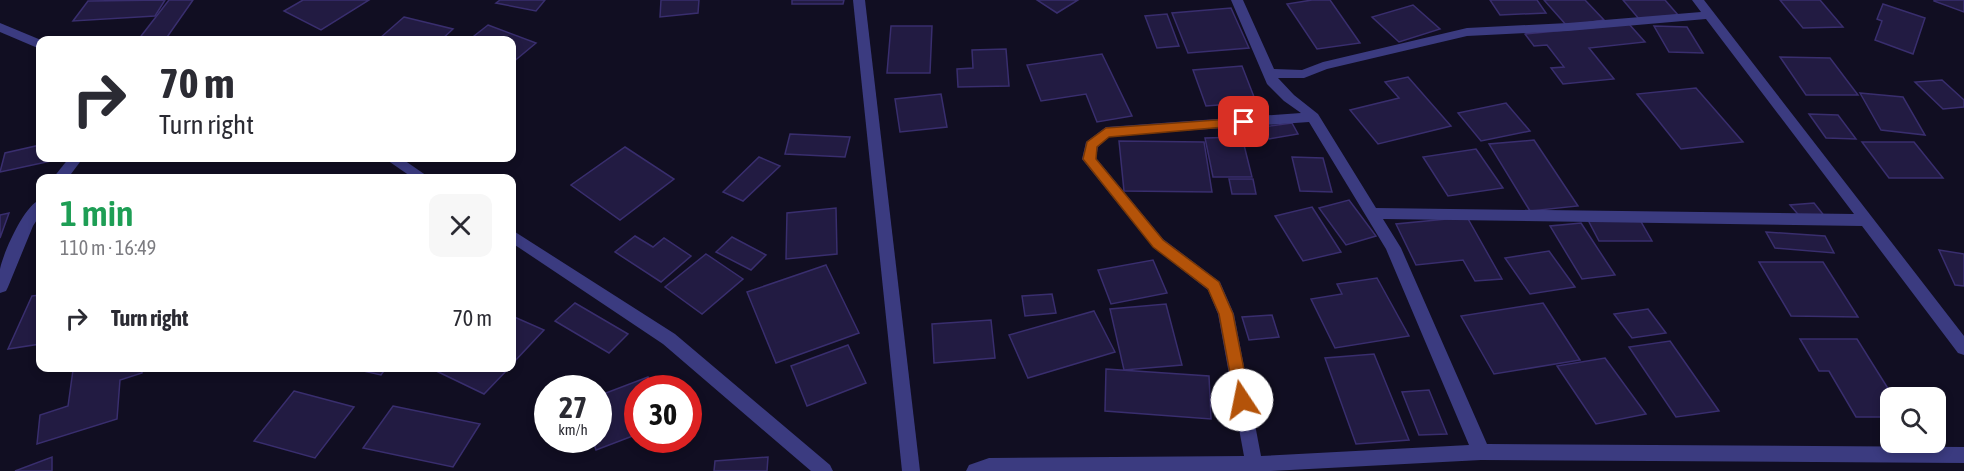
<!DOCTYPE html>
<html lang="en">
<head>
<meta charset="utf-8">
<style>
  :root { --surface:#fff; --page:#f7f7f7; --text:#2b2b33; --muted:#7c7c81 }
  body { margin:0; font-family:"Asap Condensed",sans-serif; background:var(--page); color:var(--text); height:100vh; display:flex; flex-direction:column; font-size:22px; white-space:nowrap }
  * { box-sizing:border-box; margin:0 }
  p { font-size:20px; color:var(--muted) }
  .icon { flex:none; width:33px; height:33px; fill:none; stroke:currentColor; stroke-width:2; stroke-linecap:round; stroke-linejoin:round }
  .map { position:relative; flex:1; overflow:hidden }
  .side { position:absolute; left:36px; top:174px; width:480px; height:198px; display:flex; flex-direction:column; background:var(--surface); border-radius:12px; box-shadow:0 3px 9px #0003 }
  .side>* { flex:none }
  .guide { position:absolute; left:36px; top:36px; width:480px; height:126px; border-radius:12px; box-shadow:0 3px 9px #0003; background:#fff; color:var(--text); overflow:hidden }
  .controls { position:absolute; left:1880px; top:387px; display:grid; gap:12px }
  .controls a { display:grid; place-items:center; width:66px; height:66px; border-radius:12px; background:var(--surface); box-shadow:0 3px 9px #0003; font-size:30px }
  .speed { position:absolute; left:534px; top:375px; display:flex; gap:12px; font-size:30px; font-weight:700; text-align:center }
  .speed>* { display:grid; place-content:center; width:78px; height:78px; border-radius:50%; background:var(--surface); box-shadow:0 3px 9px #0003; line-height:1 }
  .speed small { font-size:15px; font-weight:400 }
  .speed .limit { border:9px solid #d22; background:#fff; color:#111 }
  .pin { position:absolute; display:grid; place-items:center; width:51px; height:51px; color:#fff; margin:-26px; border-radius:12px; box-shadow:0 3px 9px #0006 }
  .me { position:absolute; width:66px; margin:-33px; rotate:349deg; stroke-linejoin:round; filter:drop-shadow(0 0 4px #0008) }
  .turn { display:flex; align-items:center; gap:21px; height:126px; padding:0 24px; font-size:27px }
  .turn .icon { width:78px; height:78px; stroke-width:2.5 }
  .turn b { display:block; font-size:42px; line-height:51px }
  .round { display:grid; place-items:center; flex:none; width:63px; height:63px; border-radius:12px; background:var(--page) }
  .overview { display:flex; align-items:center; justify-content:space-between; height:102px; padding:0 24px }
  h1 { font-size:36px; font-weight:600; line-height:45px; color:#1e9e55 }
  ul { padding:0; list-style:none }
  li { display:flex; align-items:center; gap:18px; height:84px; padding:0 24px }
  li div { flex:1 }
  li b { display:block; font-size:22px }
  li em { font-style:normal }
  .map>svg:first-child { display:block }
  .building { fill:#221b42; stroke:#392e6e; stroke-width:1.5 }
  .lines { fill:none; stroke-linecap:round; stroke-linejoin:round }
  .minor { fill:#3b3b80; fill-rule:evenodd }
  .route { fill:#b45309; stroke:#753606; stroke-width:1.5 }
</style>
</head>
<body>
<div class="map">
<svg width="1964" height="471" viewBox="0 0 1964 471">
  <rect width="100%" height="100%" fill="#110e22"/>
  <g class="building">
    <path d="M165,0L155,16L73,21L88,1Z"/>
    <path d="M169,0H193L165,40H138Z"/>
    <path d="M303,0H369L321,30L284,11Z"/>
    <path d="M500,0H545L536,11L496,3Z"/>
    <path d="M661,0H699L698,13L660,17Z"/>
    <path d="M792,0H844L843,4H792Z"/>
    <path d="M1037,0H1078L1057,13Z"/>
    <path d="M1312,0H1330L1360,43L1317,49L1287,4Z"/>
    <path d="M1490,0H1537L1546,13L1500,15Z"/>
    <path d="M1544,0H1585L1604,20L1567,26Z"/>
    <path d="M1623,0H1665L1678,15L1639,19Z"/>
    <path d="M1780,0H1820L1843,27L1803,28Z"/>
    <path d="M1964,0V12L1934,1V0Z"/>
    <path d="M1883,4L1925,18L1913,54L1875,40L1882,21L1877,19Z"/>
    <path d="M1413,5L1440,29L1399,42L1372,17Z"/>
    <path d="M1231,8L1249,48L1188,53L1172,13Z"/>
    <path d="M1167,14L1179,46L1157,48L1145,16Z"/>
    <path d="M404,17L453,29L441,40H388L380,38Z"/>
    <path d="M1629,24L1645,42L1589,48L1614,79L1563,84L1551,68L1564,67L1547,45L1534,46L1525,34Z"/>
    <path d="M488,25L536,43L512,63V40H469Z"/>
    <path d="M891,26H932L930,73H887Z"/>
    <path d="M1654,26L1687,27L1703,53L1669,52Z"/>
    <path d="M1006,49L1009,86L958,87L957,69L973,68L972,50Z"/>
    <path d="M1102,54L1132,116L1097,122L1086,94L1041,101L1027,65Z"/>
    <path d="M1780,57L1830,58L1858,95H1806Z"/>
    <path d="M1242,66L1256,102L1206,106L1193,70Z"/>
    <path d="M1408,77L1451,126L1378,144L1350,110L1399,98L1385,82Z"/>
    <path d="M1942,80L1964,100V107L1943,109L1915,82Z"/>
    <path d="M1696,88L1743,142L1681,149L1637,94Z"/>
    <path d="M1860,93L1903,97L1925,135L1881,130Z"/>
    <path d="M941,94L947,127L900,132L895,99Z"/>
    <path d="M1506,103L1530,131L1481,141L1458,113Z"/>
    <path d="M1809,114L1838,115L1856,139L1826,138Z"/>
    <path d="M1292,123L1298,134L1269,139L1263,127Z"/>
    <path d="M790,134L850,137L845,157L785,154Z"/>
    <path d="M1242,137L1252,177H1213L1205,138Z"/>
    <path d="M1534,140L1578,206L1530,211L1489,144Z"/>
    <path d="M1119,141L1204,142L1212,192L1124,191Z"/>
    <path d="M1862,142H1914L1943,178H1889Z"/>
    <path d="M40,145V158H65L0,172L5,153Z"/>
    <path d="M625,147L674,179L620,220L571,185Z"/>
    <path d="M1476,149L1503,188L1448,196L1423,157Z"/>
    <path d="M759,157L780,166L743,201L723,192Z"/>
    <path d="M1292,157L1323,158L1332,192L1300,191Z"/>
    <path d="M1229,179H1253L1256,194H1232Z"/>
    <path d="M1349,200L1376,236L1346,245L1319,208Z"/>
    <path d="M1814,203L1826,218L1802,219L1790,205Z"/>
    <path d="M1312,207L1341,252L1303,261L1275,216Z"/>
    <path d="M836,208L837,254L786,259L787,213Z"/>
    <path d="M9,213L0,238V215Z"/>
    <path d="M1467,217L1502,279L1475,281L1463,260L1416,265L1396,224Z"/>
    <path d="M1588,220H1640L1652,241H1599Z"/>
    <path d="M1581,223L1615,275L1582,279L1550,226Z"/>
    <path d="M1766,232L1825,236L1834,253L1775,248Z"/>
    <path d="M635,236L653,247L664,238L691,256L661,282L615,252Z"/>
    <path d="M732,237L766,255L751,270L716,252Z"/>
    <path d="M1939,250L1964,254V286L1955,285Z"/>
    <path d="M1549,251L1575,287L1530,294L1505,258Z"/>
    <path d="M706,254L743,279L702,314L665,287Z"/>
    <path d="M1153,260L1167,293L1111,304L1098,270Z"/>
    <path d="M1759,262H1823L1858,317L1791,316Z"/>
    <path d="M826,265L859,333L776,363L747,292Z"/>
    <path d="M1377,278L1409,336L1335,348L1311,299L1342,294L1337,284Z"/>
    <path d="M1052,294L1056,313L1025,316L1022,296Z"/>
    <path d="M40,295V344L8,349L32,296Z"/>
    <path d="M575,303L628,334L609,353L555,321Z"/>
    <path d="M1543,303L1580,360L1494,374L1461,316Z"/>
    <path d="M1166,304L1182,365L1124,370L1110,309Z"/>
    <path d="M1648,309L1666,333L1632,338L1614,314Z"/>
    <path d="M1094,311L1115,352L1028,378L1009,335Z"/>
    <path d="M1272,315L1279,337L1249,340L1242,317Z"/>
    <path d="M512,316L544,330L512,364Z"/>
    <path d="M991,320L995,358L934,363L932,324Z"/>
    <path d="M1800,339H1857L1894,398H1890V417H1856L1829,371H1819Z"/>
    <path d="M1670,341L1719,411L1676,417L1629,347Z"/>
    <path d="M848,345L866,383L807,406L791,366Z"/>
    <path d="M1374,354L1409,440L1356,444L1325,358Z"/>
    <path d="M1605,358L1646,414L1596,424L1557,366Z"/>
    <path d="M81,368H142V373L120,380L117,419L37,444L40,415L68,406L73,370Z"/>
    <path d="M350,368H386L381,375Z"/>
    <path d="M430,368H509L484,394Z"/>
    <path d="M1106,369L1209,376L1211,419L1105,411Z"/>
    <path d="M648,377L652,388H638V434L596,450L593,440H598V396Z"/>
    <path d="M1429,390L1447,434L1419,435L1402,392Z"/>
    <path d="M294,391L354,407L315,458L254,441Z"/>
    <path d="M393,406L480,424L453,467L363,448Z"/>
    <path d="M52,457V471H15Z"/>
    <path d="M768,457L767,471H714L715,461Z"/>
  </g>
  <g class="lines">
    <g class="minor">
      <path d="M853,0H865L920,471H902Z"/>
      <path d="M1231,0H1243L1274,69L1302,70L1323,62L1467,28L1568,23L1701,12L1692,0H1704L1964,336V355L1958,353L1862,226L1383,219L1401,248L1487,444L1964,447V463L1481,460L1271,471H966L969,465L989,458L1244,456L1218,314L1208,290L1153,247L1082,159L1086,142L1106,127L1301,113L1284,101L1267,84ZM1706,19L1854,214L1376,208L1318,114L1294,95L1278,78H1304L1327,69L1467,36L1568,31ZM1309,122L1386,249L1469,445L1261,456L1234,314L1220,282L1163,239L1096,158L1098,147L1110,136Z"/>
      <path d="M0,23L41,40L40,49L0,32Z"/>
      <path d="M69,158H83L68,178H53Z"/>
      <path d="M384,158H401L430,178H413Z"/>
      <path d="M40,200V215L33,226L8,287L6,291L0,293C0,285 0,276 0,269C3,253 25,204 40,200Z"/>
      <path d="M512,230L675,334L830,465L833,471H811L663,344L512,243Z"/>
    </g>
  </g>
  <path class="route" d="M1244,118L1248,119L1250,122L1248,125L1109,137L1097,147L1096,159L1163,240L1219,282L1233,314L1250,400L1248,404L1242,406L1237,404L1235,400L1219,314L1208,289L1153,247L1083,159L1087,142L1106,128Z"/>
</svg>
<div class="controls">
<a><svg class="icon" aria-label="search" viewBox="0 0 24 24"><circle cx="10" cy="10" r="6"/><path d="M15 15l6 6"/></svg></a>
</div>
<div class="speed"><div>27<small>km/h</small></div><div class="limit">30</div></div>
<div class="pin" style="left:1244px;top:122px;background:#d93025"><svg class="icon" aria-label="arrive" viewBox="0 0 24 24"><path d="M6 21V4h12l-3 4 3 4H6"/></svg></div>
<svg class="me" style="left:1242px;top:400px" viewBox="-20 -20 40 40"><circle r="19" fill="#fff"/><path d="M0-13L10 11 0 6-10 11z" fill="#b45309"/></svg>
<div class="guide">
<div class="turn"><svg class="icon" aria-label="right" viewBox="0 0 24 24"><path d="M7 20v-9h11M14 6l5 5-5 5"/></svg><div><b>70 m</b>Turn right</div></div>
</div>
<section class="side">
<div class="overview"><div><h1>1 min</h1><p>110 m · 16:49</p></div><a class="round"><svg class="icon" aria-label="close" viewBox="0 0 24 24"><path d="M6 6l12 12M18 6L6 18"/></svg></a></div>
<ul>
<li><svg class="icon" aria-label="right" viewBox="0 0 24 24"><path d="M7 20v-9h11M14 6l5 5-5 5"/></svg><div><b>Turn right</b></div><em>70 m</em></li>
</ul>
</section>
</div>
</body>
</html>
